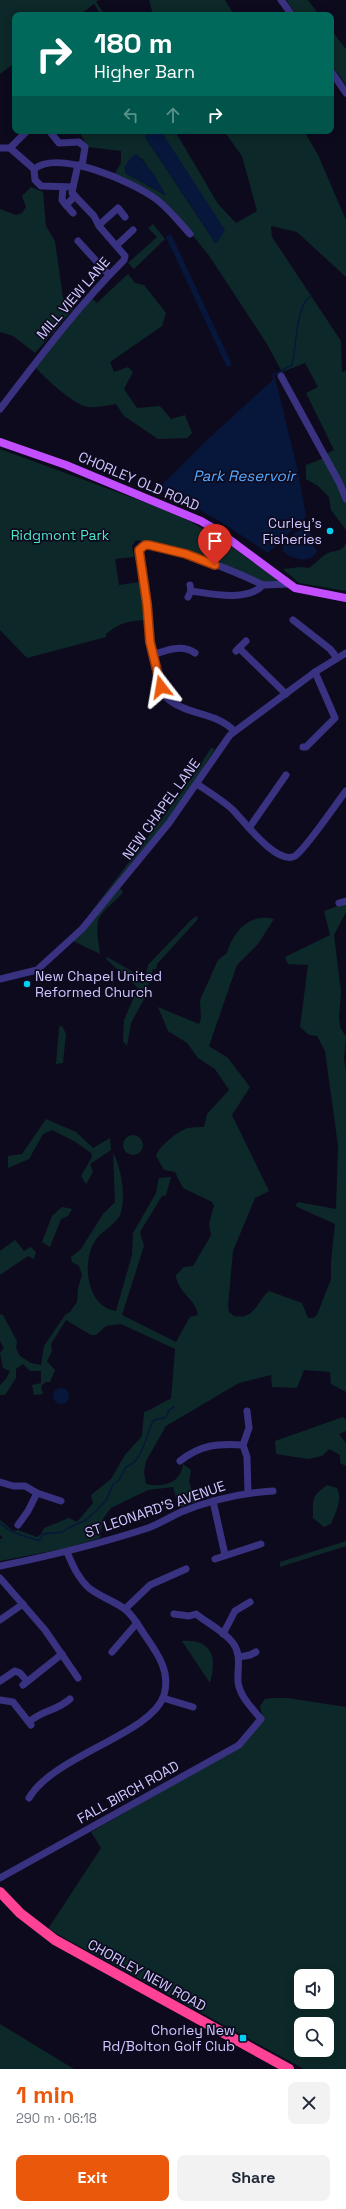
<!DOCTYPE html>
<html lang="en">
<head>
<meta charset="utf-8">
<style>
  :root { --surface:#fff; --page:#f2f2f3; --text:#1f2937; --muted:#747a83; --accent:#ea580c }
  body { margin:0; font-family:"Space Grotesk",sans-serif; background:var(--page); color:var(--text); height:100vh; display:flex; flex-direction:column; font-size:15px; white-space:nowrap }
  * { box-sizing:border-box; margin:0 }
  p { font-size:13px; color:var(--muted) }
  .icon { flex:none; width:22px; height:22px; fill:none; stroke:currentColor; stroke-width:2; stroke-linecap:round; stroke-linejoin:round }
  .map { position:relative; height:2069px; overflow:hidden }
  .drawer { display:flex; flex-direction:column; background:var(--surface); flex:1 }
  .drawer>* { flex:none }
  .hud { position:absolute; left:12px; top:12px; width:322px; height:122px; border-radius:8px; box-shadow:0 2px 10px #0003; background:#00695c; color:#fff; overflow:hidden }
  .fabs { position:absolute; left:294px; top:1969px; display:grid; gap:8px }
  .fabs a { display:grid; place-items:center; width:40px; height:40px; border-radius:8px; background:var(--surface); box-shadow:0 2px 10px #0003; font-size:20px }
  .pin { position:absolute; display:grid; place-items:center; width:34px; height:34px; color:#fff; margin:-41px -17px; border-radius:50% 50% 50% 0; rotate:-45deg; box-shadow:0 0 4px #0007 }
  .pin .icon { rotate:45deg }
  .me { position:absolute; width:44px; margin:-22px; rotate:346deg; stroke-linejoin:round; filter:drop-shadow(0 0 3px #0008) }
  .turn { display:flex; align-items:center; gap:14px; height:84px; padding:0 16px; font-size:18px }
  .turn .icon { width:52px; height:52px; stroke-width:2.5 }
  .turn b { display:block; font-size:28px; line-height:34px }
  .lanes { display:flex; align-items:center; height:38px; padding:0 16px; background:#0003; justify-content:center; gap:20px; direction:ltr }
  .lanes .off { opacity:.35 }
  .round { display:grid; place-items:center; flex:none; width:42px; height:42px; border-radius:8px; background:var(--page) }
  .headline { display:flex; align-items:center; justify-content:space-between; height:68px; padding:0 16px }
  h1 { font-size:24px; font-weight:800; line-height:30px; color:var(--accent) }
  .cta { display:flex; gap:8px; margin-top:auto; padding:8px 16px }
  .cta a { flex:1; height:46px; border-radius:8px; background:var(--accent); color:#fff; font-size:16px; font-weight:800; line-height:46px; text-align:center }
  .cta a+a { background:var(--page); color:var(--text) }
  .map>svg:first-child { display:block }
  .green { fill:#0d2828; fill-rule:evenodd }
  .water { fill:#06173b }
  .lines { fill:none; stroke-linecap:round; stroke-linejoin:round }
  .stream { stroke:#06173b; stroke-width:1.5 }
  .minor { stroke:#383280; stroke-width:7 }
  .major { stroke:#c34eff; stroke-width:8 }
  .highway { stroke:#ff4296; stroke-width:10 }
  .route-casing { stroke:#983908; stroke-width:10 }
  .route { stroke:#ea580c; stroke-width:7 }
  .poi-dot { fill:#00d1f2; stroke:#0e0a1e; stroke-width:1.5 }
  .labels { text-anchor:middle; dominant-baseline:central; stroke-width:3.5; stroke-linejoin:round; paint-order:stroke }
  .street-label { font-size:14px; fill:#cfc7ff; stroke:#0e0a1e }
  .poi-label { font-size:14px; fill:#cfc7ff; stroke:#0e0a1e; text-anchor:end }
  .park-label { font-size:14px; fill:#4ce6c5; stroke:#0e0a1e }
  .water-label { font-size:15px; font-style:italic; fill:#5af; stroke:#0e0a1e }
</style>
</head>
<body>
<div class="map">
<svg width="346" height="2069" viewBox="0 0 346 2069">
  <rect width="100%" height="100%" fill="#0e0a1e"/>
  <g class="green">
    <path d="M0,0H99L96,2L105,15H101L94,4L79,15H15V63L0,74Z"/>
    <path d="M149,0H225L234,15H153Z"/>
    <path d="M286,0H308L319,15H297Z"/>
    <path d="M331,30L346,49V85L331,64Z"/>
    <path d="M79,131H109L112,133L147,131L145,137L216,244L161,131H175L218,204L236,223L257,211L242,156L224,131H304L318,155L346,220V277L297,232L271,226L272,237L341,341L342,372L346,371V530L331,510L329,497L318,486L306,479V465L327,457L326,454L334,450L306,393L318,387L305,363L282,372L267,344L210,257L178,217L114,175L121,163V151L88,147ZM142,158L165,195L125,173V166Z"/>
    <path d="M31,187L43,192L46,226L55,241L63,298L74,308L35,353L13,336L0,332V209L16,215L22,213L26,207L22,196Z"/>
    <path d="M153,224L165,239L134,269L128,263L157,237L148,228Z"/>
    <path d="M128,274L135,283L144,285L166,313L162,326L110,362L114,372L128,367L133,372L124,389L137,408L160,406L171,419L185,415L192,433L187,438L158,439L124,416L116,404C108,405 97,408 88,407C74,405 45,378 35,367L92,298L97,303Z"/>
    <path d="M0,449L177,514L224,541L282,583H264L187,552L136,540L132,546L134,557L115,559L119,585L140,582L145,603V620C128,621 119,623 106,634V637L27,658L0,630Z"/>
    <path d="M346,542V591L299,583L283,569L301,567L309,568C315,564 322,556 328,553C336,550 343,552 346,542Z"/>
    <path d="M211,748L215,749L179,806L93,913L91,912L183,791Z"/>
    <path d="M120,888L123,892C117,900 100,912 98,921C96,931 99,944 100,954L71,940Z"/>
    <path d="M346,903V912L334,935L341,992L339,1018L340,1027L346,1037L344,1059L346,1071V1392L331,1384L330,1372L304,1370L297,1388L272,1387L271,1375L239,1383L166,1426L146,1461L144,1472L146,1484C163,1488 181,1483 183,1464L191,1470L189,1482L196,1502L179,1508L173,1487L148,1490L111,1508L103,1519L100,1538L67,1548L0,1561V1539L3,1538L0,1535V1520L13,1531L18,1530L37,1537L41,1534L44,1528L69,1518L77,1522L93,1503L91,1495L111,1479L125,1455L142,1436L144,1412C155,1409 161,1402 171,1399L175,1349L121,1324L106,1326L96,1335H91L66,1320L51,1344L52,1351L47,1361L55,1370L50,1382H45L41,1387L43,1394L34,1395L32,1385L41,1383V1371H30L23,1364L16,1369V1378L5,1395H0V1385L6,1379L10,1371L3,1368L0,1353L4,1348L0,1341V1314L3,1315L17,1341L16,1348L20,1356L31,1363L41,1365L44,1346L65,1315L70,1312L77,1302L78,1288L82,1275L79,1266L72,1262L71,1257L81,1249L103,1214L115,1202L113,1152C121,1169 126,1193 121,1212C118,1224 102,1230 95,1241C81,1263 87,1307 116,1311L132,1255L133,1233L156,1193L159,1178L171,1177L166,1195L162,1196L140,1232L144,1246L122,1315L176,1342L190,1317L198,1315C196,1299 177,1292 176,1275L184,1267L193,1266L211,1235L209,1223L214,1206L212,1202L183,1188L175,1172L164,1170L156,1156C158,1147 179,1130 188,1128C193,1127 199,1127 204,1127L207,1114L229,1090L215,1069L198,1058L187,1043L168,1031L158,1007L199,1024L201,1019L200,1000L218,960L227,953C233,931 250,913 274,919L258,944L237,965L209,1046L228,1058L250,1087L232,1115L269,1191L255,1198L233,1251L228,1306L229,1312L234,1316C256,1320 257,1300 269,1291L302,1303L308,1318H313L317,1315L331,1279V1261L335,1224L295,1206L298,1202L336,1209L338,1146L325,1051L317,1036L309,1035L300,1027L308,965L288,964L285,957L330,935L324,911Z"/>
    <path d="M197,916L198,919L157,964L156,969H153L143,1001L131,1023L127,1046L123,1041L124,1020L138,988L106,959L107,957L135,973L136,980L143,984L148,965L192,919Z"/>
    <path d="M62,1026L66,1034L63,1063L56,1064L59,1027Z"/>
    <path d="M46,1119L76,1132L93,1148L110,1138L111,1150L90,1164L93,1172L86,1184L81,1176L92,1157L91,1153L74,1141L52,1130L43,1134L29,1159L8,1168V1156L22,1154Z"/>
    <circle cx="133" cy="1145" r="10"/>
    <path d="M62,1207L72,1209L68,1216L61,1219L50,1247L42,1242L52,1216Z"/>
    <path d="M15,1240L24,1251L31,1247L36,1252L34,1259L28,1256L0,1275V1251Z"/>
    <path d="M343,1417L346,1420V1431L339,1434L346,1443V1466L340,1463V1455L329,1449L322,1456L308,1459L276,1454L275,1441Z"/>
    <path d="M327,1485L337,1488C343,1500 335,1513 331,1524L324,1527L313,1518C313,1499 311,1497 327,1485Z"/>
    <path d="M346,1541V1546L280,1567V1562Z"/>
    <path d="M182,1641C213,1639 217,1658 210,1683Z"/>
    <path d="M272,1698H288L346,1707V2069H304L48,1929L101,1848L91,1832L229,1753L263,1720L260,1706L265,1699ZM301,1976H327V2002H301ZM301,2024H327V2050H301Z"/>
    <path d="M0,2024L74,2069H0Z"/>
  </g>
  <g class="water">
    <path d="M147,131H161L225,230L216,244L145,137Z"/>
    <path d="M137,154L153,173L166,195L125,173C125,163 129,158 137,154Z"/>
    <path d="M171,234L232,365L227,367L166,237Z"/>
    <path d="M275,378L298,471L306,517L268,553L218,520L159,488L208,439Z"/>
    <path d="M307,526L311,529L310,541L317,551C312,565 291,559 283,551V546L295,533Z"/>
    <circle cx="61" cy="1396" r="8"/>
  </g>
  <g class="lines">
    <g class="stream">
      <path d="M274,379L273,375L292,365C297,346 295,305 312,295"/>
      <path d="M0,1523C11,1534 26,1536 39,1541L43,1534L63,1532L68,1528L86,1520L97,1510L107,1499L113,1484L119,1480L126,1467C142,1463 147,1433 153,1421C161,1416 165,1423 169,1410L174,1407"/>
    </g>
    <g class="minor">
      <path d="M281,0L292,15"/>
      <path d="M331,71L346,93"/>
      <path d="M51,133L59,143L79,142L85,147L82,166"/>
      <path d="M0,148H10"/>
      <path d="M10,148L34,169C59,149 133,182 156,199C169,209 179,222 190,234"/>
      <path d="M10,148L27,131"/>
      <path d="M63,187L62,200L66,205"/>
      <path d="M73,187L78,165"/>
      <path d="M73,213L66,205L75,196"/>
      <path d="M99,225L118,208L125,217"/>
      <path d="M78,241L109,275"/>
      <path d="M117,245L133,230"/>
      <path d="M281,376L339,482L346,499"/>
      <path d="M0,409C40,357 78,306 124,260L125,256L99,226L94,216L72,193L73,187L41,186L35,180L34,169"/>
      <path d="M191,591C212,594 247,602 263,585L290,584"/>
      <path d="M188,597L191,591L190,585"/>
      <path d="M293,620L330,649L337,658"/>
      <path d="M239,648L286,694"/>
      <path d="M236,651L246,641"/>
      <path d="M153,655C166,650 182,644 195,653"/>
      <path d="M234,731C218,713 188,715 169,700C152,687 150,624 147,603C145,586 141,569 138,552L141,546C157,538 245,576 263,585"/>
      <path d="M303,747H306L335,718L315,672"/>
      <path d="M197,784C209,792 222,800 232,809C244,821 277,866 295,856C305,850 336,804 346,791"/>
      <path d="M249,828L286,775"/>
      <path d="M339,903L346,901"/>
      <path d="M0,979L37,970L82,929L169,823L230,735L315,672L346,653"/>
      <path d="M247,1411L249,1428L243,1445L247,1457L248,1493"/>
      <path d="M180,1461C200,1445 218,1443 243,1445"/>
      <path d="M0,1482L13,1486H25L37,1493L61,1501"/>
      <path d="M213,1501L225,1555"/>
      <path d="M18,1525L28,1511L37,1493"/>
      <path d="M215,1559L261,1544"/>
      <path d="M0,1566C50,1556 99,1544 148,1528C159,1524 170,1517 181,1512C211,1500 241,1493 273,1491"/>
      <path d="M0,1578L45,1630L78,1678"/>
      <path d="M125,1609L150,1585L186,1569"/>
      <path d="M0,1620L23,1604"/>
      <path d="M223,1634L235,1611L250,1602"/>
      <path d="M112,1652L137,1623"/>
      <path d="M239,1657L250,1655L256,1652"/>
      <path d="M0,1681L15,1671L20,1673L27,1681"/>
      <path d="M23,1685L62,1654"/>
      <path d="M163,1698L193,1707"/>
      <path d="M0,1700L13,1702L31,1725"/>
      <path d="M29,1722C44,1709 55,1712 70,1699"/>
      <path d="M29,1798C54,1755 152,1734 164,1695C171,1671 157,1653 144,1634C139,1626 133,1616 126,1610C115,1601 100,1597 89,1588C78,1578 73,1566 67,1552"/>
      <path d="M0,1878L239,1745L261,1719C252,1708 240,1697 238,1682C237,1669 242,1655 233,1643C224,1631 207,1623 196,1614L189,1616L174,1614"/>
    </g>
    <path class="major" d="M0,442L66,465L201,521L218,531L295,588L346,598"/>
    <path class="highway" d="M0,1892L20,1913L55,1940L289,2069"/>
  </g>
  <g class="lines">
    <g class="route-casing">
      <path id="route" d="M161,687L150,642L147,604L139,550L145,545H149L186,554L215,565"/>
    </g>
    <use href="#route" class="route"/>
  </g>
  <g class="poi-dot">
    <circle cx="330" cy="531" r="4"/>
    <circle cx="27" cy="984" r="4"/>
    <rect x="239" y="2034" width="8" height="8" rx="2"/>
  </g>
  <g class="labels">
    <g class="street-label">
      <text transform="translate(73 298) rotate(-49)">MILL VIEW LANE</text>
      <text transform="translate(139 481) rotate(23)">CHORLEY OLD ROAD</text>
      <text transform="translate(161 809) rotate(-54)">NEW CHAPEL LANE</text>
      <text transform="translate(155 1509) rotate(-19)">ST LEONARD'S AVENUE</text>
      <text transform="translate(128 1792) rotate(-29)">FALL BIRCH ROAD</text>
      <text transform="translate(147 1975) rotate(29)">CHORLEY NEW ROAD</text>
    </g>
    <g class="poi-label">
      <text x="322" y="523">Curley's<tspan x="322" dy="16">Fisheries</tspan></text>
      <text x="35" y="976" text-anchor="start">New Chapel United<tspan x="35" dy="16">Reformed Church</tspan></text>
      <text x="235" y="2030">Chorley New<tspan x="235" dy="16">Rd/Bolton Golf Club</tspan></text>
    </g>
    <g class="park-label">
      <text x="60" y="535">Ridgmont Park</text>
    </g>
    <g class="water-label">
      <text x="244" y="475">Park Reservoir</text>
    </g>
  </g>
</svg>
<div class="fabs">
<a><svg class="icon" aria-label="sound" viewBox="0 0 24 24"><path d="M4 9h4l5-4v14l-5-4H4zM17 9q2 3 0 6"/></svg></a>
<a><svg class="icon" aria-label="search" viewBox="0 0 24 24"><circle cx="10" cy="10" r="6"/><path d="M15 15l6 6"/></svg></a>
</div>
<div class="pin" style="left:215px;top:565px;background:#d93025"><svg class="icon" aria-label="arrive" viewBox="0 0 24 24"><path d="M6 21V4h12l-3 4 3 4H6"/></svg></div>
<svg class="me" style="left:161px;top:687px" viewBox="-20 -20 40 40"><path d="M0-17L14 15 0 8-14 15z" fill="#ea580c" stroke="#fff" stroke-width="4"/></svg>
<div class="hud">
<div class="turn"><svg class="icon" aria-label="right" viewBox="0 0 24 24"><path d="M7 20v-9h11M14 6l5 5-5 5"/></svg><div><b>180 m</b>Higher Barn</div></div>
<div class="lanes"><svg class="icon off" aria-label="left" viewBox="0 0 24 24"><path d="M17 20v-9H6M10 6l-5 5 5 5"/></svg><svg class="icon off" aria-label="ahead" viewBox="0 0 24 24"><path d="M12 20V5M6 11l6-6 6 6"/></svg><svg class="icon" aria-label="right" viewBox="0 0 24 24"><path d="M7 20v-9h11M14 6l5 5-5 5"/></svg></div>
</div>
</div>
<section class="drawer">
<div class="headline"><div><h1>1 min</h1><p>290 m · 06:18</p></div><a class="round"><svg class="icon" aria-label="close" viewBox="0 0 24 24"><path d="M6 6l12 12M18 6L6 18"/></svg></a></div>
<div class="cta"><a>Exit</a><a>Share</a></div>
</section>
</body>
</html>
